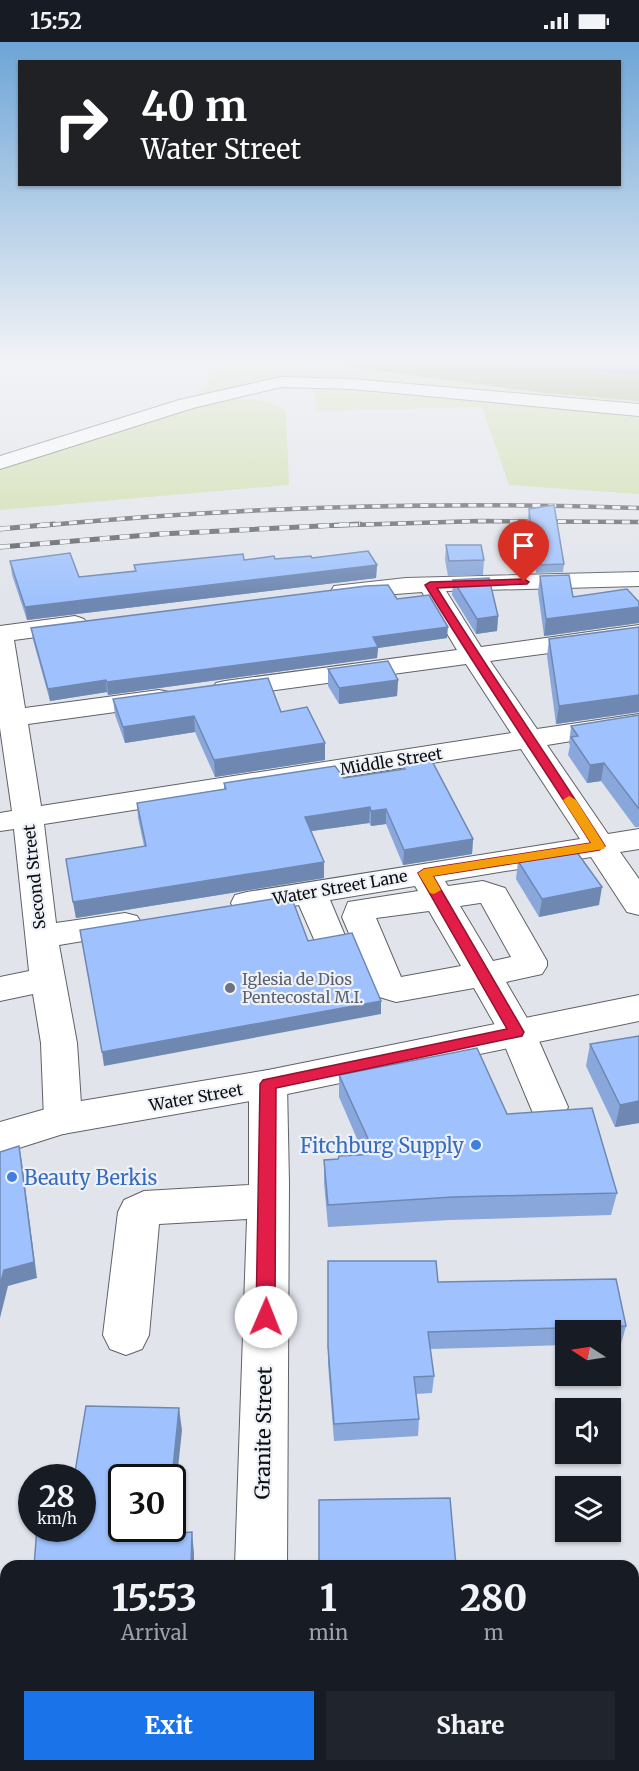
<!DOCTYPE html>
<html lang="en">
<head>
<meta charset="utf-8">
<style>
  :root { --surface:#171b24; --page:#20242c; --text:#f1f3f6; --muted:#9ea1a6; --accent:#1a73e8 }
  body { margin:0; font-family:Merriweather,serif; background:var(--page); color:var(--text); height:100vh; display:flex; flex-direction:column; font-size:22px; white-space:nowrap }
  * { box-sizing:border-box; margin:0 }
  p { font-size:20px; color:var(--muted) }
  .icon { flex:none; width:33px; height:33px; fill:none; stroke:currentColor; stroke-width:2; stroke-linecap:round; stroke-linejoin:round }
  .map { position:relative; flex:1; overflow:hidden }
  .sheet { position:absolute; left:0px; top:1518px; width:639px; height:212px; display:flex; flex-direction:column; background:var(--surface); border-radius:18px 18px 0 0; box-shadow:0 2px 4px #0004 }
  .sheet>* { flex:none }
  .guide { position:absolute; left:18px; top:18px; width:603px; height:126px; border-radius:0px; box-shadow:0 2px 4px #0004; background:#202124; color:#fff; overflow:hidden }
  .needle { width:39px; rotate:282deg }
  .buttons { position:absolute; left:555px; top:1278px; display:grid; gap:12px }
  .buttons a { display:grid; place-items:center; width:66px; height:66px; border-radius:0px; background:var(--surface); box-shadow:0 2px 4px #0004; font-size:30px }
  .speed { position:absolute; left:18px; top:1422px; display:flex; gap:12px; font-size:30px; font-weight:700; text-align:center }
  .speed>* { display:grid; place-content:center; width:78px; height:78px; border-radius:50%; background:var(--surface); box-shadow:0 2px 4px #0004; line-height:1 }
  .speed small { font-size:15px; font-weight:400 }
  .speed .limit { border:3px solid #111; border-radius:9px; background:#fff; color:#111 }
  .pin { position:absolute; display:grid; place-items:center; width:51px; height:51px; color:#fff; margin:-62px -26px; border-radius:50% 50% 50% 0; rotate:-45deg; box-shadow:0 0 6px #0007 }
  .pin .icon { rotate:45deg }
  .me { position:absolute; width:66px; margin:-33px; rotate:1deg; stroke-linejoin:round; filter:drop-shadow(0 0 4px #0008) }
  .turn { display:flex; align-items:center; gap:21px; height:126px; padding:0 24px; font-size:27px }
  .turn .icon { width:78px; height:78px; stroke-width:2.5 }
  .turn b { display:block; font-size:42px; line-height:51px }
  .eta { display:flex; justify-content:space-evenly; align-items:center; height:102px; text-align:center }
  .eta b { font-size:36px; font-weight:800; line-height:42px }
  .action { display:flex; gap:12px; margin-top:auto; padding:12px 24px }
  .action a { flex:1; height:69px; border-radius:0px; background:var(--accent); color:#fff; font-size:24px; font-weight:800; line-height:69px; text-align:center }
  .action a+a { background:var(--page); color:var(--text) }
  .status { display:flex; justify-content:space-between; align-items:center; height:42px; padding:0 30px; background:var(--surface); direction:ltr }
  .status svg { height:16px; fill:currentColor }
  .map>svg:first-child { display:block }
  .green { fill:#ccdda4 }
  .forest { fill:#97aa67 }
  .water { fill:#548fbe }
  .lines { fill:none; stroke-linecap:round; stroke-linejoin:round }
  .minor-casing { stroke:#5f6267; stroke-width:2 }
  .highway-casing { stroke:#5f6267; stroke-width:2 }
  .minor { fill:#fff; fill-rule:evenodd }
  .highway { fill:#fff; fill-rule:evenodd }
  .rail-far1-casing { stroke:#545659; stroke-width:4.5 }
  .rail-casing { stroke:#545659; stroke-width:5 }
  .rail-far1 { stroke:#eef2f8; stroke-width:3; stroke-dasharray:8; stroke-linecap:butt }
  .rail { stroke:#eef2f8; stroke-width:4; stroke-dasharray:10; stroke-linecap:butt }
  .wall { fill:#89a7da }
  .shaded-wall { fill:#6f88b2 }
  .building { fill:#9fc2fe; stroke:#6f88b2; stroke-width:1.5 }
  .route { fill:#e11d48; stroke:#92132f; stroke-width:1.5 }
  .slow { fill:#f59e0b }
  .worship-dot { fill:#6b7280; stroke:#eef2f8; stroke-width:2 }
  .shop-dot { fill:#3f7fe0; stroke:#eef2f8; stroke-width:2 }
  .labels { text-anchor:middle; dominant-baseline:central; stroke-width:4.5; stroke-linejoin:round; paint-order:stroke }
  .street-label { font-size:16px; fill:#0c0e0f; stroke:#eef2f8 }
  .worship-label { font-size:16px; fill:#5b616d; stroke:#eef2f8; text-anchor:start }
  .near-shop-label { font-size:20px; fill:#366cbe; stroke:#eef2f8; text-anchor:end }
  .near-street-label { font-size:20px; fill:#0c0e0f; stroke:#eef2f8 }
</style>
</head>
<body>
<div class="status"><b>15:52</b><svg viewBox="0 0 49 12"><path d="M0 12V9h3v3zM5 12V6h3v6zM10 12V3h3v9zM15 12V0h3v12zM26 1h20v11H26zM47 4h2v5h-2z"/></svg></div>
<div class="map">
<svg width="639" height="1729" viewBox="0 0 639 1729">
  <rect width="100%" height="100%" fill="#e1e4eb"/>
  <g class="green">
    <path d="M211,316H286L543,351L639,359V365L329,335C285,335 241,343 198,354L215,328L224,321Z"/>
    <path d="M321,343L639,371V452L509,443L482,365L317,369L313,349Z"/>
    <path d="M236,357C254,358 272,357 286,369L289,443L0,468V428L167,373L220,358Z"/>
  </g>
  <path class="forest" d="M286,316H479L539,326L639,333V359L543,351Z"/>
  <path class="water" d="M479,316H639V333L539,326Z"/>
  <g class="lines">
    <g class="minor-casing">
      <g id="minor">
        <path d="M281,335L352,337L639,362V374L352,347L281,345L193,366L0,427V414L179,358Z"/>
        <path d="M639,530V544L446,549L481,605L639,583V599L490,619L537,687L639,672V688L547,703L608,792L639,787V807L620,810L639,837V873L627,870L591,815L445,839L448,844L483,839L505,846L547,919V924L542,932L506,940L535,990L568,1065L563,1076L549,1080L535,1076L499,990L474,946L396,960L376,954L342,875L348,860L418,849L415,844L330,858L346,896L341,904L329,907L317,904L299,863L247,872L235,869L231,861L235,853L247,850L580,797L521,707L44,782L56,881L125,871L137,874L142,882L137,890L59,903L77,1001L82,1077L77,1088L63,1092L49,1088L44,1077L41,1001L33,952L0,959V935L29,929L14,787L0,789V771L12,769L0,686V584L75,574L84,577L88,582L84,587L75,590L14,598L25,666L159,648L169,650L173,656L169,662L159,664L28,682L41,764L511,691L466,622L225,655L216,653L212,647L216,641L225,639L457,608L422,550L343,556L334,554L331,549L334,544L406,536ZM480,861H481L511,915L493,919L460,864ZM429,869L461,924L401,935L376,876Z"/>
        <path d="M268,1028L281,1032L287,1042L289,1141L287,1524H235L247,1177L159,1182L149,1293L142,1307L126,1313L110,1307L103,1293L118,1170L124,1158L144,1149L249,1143V1042L255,1032Z"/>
        <path d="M229,1724H287L286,1729H228Z"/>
      </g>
    </g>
    <g class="highway-casing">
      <path id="highway" d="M639,953V979L268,1056L63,1092L0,1112V1080L63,1062L268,1028Z"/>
    </g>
    <use href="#minor" class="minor"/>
    <use href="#highway" class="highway"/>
    <g class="rail-far1-casing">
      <g id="rail-far1">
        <path d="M37,484C238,465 438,459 639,466"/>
        <path d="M318,484L479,479L639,480"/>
      </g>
    </g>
    <g class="rail-casing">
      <g id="rail">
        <path d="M0,487L54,482"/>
        <path d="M0,505L160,492L360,482"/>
      </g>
    </g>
    <use href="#rail-far1" class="rail-far1"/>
    <use href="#rail" class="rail"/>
  </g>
  <g class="wall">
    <path d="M529,467L564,522L563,530L536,531L528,475Z"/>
    <path d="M446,503L484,518L483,533L448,534L445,518Z"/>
    <path d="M312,516L377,523L376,536L27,578L12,533L10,519L79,535L135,529L134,523Z"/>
    <path d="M540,534L573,555L639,560V581L544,594L538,550Z"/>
    <path d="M453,538L498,574L497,589L476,592L452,553Z"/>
    <path d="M397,557L447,596L378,606L377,616L108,653L107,650L50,659L33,598L31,586Z"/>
    <path d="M639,585V670L556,682L547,614L549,597Z"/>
    <path d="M328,627L398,638L397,654L339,662L328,644Z"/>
    <path d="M113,657L281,670L325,718L215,735L195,690L125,701L115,673Z"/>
    <path d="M639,673V785H635L601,739L587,741L568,713L570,703L569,702L571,684Z"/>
    <path d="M402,723L473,797L472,812L403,823L386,782L371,784L369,781L311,789L324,836L76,876L66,817L144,804L138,776L137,761L224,747V741L344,736L402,728Z"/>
    <path d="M518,819L599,863L539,875L516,837Z"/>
    <path d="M639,994V1081L615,1085L586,1024L590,1002Z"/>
    <path d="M339,1033L507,1072L617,1151L611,1173L450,1178L328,1185L324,1141V1118L338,1117L364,1113L339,1055Z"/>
    <path d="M328,1219L438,1240L626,1284L621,1302H610V1288H566V1303L430,1307L434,1334L432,1351L416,1352L419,1377L418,1394L334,1399L328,1322Z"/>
  </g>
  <g class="shaded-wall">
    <path d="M377,523L376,536L27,578L25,565Z"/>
    <path d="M639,565V581L544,594L546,577Z"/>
    <path d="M498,574L497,589L476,592L477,577Z"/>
    <path d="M448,585L447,596L378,606L377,616L108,653L107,640L373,595Z"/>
    <path d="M106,638L107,650L50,659L48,647Z"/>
    <path d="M398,638L397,654L339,662V646Z"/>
    <path d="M639,653V670L556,682L559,664Z"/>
    <path d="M194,674L195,690L125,701L123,685Z"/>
    <path d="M325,701V718L215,735L214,718Z"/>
    <path d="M604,721L601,739L587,741L590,723Z"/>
    <path d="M370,765L369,781L305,790V775Z"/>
    <path d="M386,767V782L371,784V769Z"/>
    <path d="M473,797L472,812L403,823L404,808Z"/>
    <path d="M324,820V836L76,876L73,860Z"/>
    <path d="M602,845L599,863L539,875L542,857Z"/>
    <path d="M381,959V972L104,1024L102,1010Z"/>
    <path d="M639,1059V1081L615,1085L620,1063Z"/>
    <path d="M19,1104L22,1121L37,1236L8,1244L0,1276V1243Z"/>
    <path d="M179,1366L182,1388L173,1474L172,1436Z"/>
    <path d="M180,1453L183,1474L182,1512L179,1491Z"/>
    <path d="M192,1490L194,1511V1524H191Z"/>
    <rect x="171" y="1724" width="3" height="5"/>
  </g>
  <g class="building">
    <path d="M554,463L564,522L536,523L529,467Z"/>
    <path d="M446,503H481L484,518L449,519Z"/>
    <path d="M368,509L377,523L25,565L10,519L70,511L79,535L136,529L134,523L243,512L244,518L274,514L275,517L311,514L312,516Z"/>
    <path d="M569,533L573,555L627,547L639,560V565L546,577L540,534Z"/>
    <path d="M489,536L498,574L477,577L453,538Z"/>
    <path d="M388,543L397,557L429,553L448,585L373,595L378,605L107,640L106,638L48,647L31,586L366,544Z"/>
    <path d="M639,585V653L559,664L549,597Z"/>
    <path d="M388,619L398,638L339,646L328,627Z"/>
    <path d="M268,636L281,670L307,665L325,701L214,718L194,674L123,685L113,657Z"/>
    <path d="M639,673V767L604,721L590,723L571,695L578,694L571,684Z"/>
    <path d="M432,719L473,797L404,808L386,767L371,769L370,765L305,775L324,820L73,860L66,817L146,804L137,761L226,747L224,741L335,724L344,736L405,727L402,723Z"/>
    <path d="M576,809L602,845L542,857L518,819Z"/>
    <path d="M291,854L308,899L352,891L381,959L102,1010L80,888Z"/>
    <path d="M639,994V1059L620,1063L590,1002Z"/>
    <path d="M477,1006L507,1072L592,1066L617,1151L453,1155L328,1163L324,1118L338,1117L339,1114L375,1112L339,1033Z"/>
    <path d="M19,1104L34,1220L4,1228L0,1243V1110Z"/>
    <path d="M328,1219H436L438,1240L616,1237L626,1284L428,1290L434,1334L414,1335L419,1377L334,1382L328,1305Z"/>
    <path d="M86,1364L179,1366L172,1436H122V1486H172V1453H180L179,1491L192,1490L191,1524H34L37,1486H82V1436H74Z"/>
    <path d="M450,1456L456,1524H319V1458Z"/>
    <rect x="82" y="1724" width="89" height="5"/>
    <path d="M339,1724H562L563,1729H339Z"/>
  </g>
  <linearGradient id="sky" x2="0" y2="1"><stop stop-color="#6da5d7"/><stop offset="0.57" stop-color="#f2f3f6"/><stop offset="1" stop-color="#f2f3f6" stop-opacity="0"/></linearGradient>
  <rect width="639" height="558" fill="url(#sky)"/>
  <path class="route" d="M524,537L529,540L527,542L437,546C491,633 550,717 605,804L599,808L433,834L524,990L522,994L276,1046L275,1275L272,1280L266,1283L259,1280L256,1275L260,1042L263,1038L507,987L418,831L424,827L591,801C536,714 478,630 425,543L430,540Z"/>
  <path class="slow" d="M569,754L576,758L605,804L604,807L433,834L441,848L434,852L430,851L418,831L424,827L591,801L563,758Z"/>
  <circle class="worship-dot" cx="230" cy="946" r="6"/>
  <g class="shop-dot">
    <circle cx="476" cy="1103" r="6"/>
    <circle cx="12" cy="1135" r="6"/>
  </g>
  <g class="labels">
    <g class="street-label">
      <text transform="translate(391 719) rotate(-9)">Middle Street</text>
      <text transform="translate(34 835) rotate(-96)">Second Street</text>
      <text transform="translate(340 845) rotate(-10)">Water Street Lane</text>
      <text transform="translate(196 1055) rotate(-10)">Water Street</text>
    </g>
    <g class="worship-label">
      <text x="242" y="937">Iglesia de Dios<tspan x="242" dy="18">Pentecostal M.I.</tspan></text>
    </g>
    <g class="near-shop-label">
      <text x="464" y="1103">Fitchburg Supply</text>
      <text x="24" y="1135" text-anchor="start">Beauty Berkis</text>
    </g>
    <g class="near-street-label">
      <text transform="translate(263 1391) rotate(-89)">Granite Street</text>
    </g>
  </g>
</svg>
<div class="buttons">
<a><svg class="needle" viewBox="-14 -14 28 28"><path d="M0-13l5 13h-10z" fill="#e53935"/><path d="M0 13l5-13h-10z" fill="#9ea1a6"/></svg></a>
<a><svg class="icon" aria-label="sound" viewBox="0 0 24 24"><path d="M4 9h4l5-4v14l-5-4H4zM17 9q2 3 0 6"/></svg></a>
<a><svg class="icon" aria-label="layers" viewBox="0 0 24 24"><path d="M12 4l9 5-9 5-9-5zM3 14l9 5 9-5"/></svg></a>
</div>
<div class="speed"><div>28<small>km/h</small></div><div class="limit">30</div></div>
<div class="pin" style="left:524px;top:540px;background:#d93025"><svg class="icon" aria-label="arrive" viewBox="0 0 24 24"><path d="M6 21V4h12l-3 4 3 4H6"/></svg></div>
<svg class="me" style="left:266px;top:1275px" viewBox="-20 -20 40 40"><circle r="19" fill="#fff"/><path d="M0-13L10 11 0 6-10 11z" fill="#e11d48"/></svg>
<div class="guide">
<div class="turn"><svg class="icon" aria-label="right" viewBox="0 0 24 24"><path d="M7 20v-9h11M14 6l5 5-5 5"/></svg><div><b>40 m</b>Water Street</div></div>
</div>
<section class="sheet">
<div class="eta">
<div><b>15:53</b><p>Arrival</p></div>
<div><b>1</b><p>min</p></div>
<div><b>280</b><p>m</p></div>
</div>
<div class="action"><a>Exit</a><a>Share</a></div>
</section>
</div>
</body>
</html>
